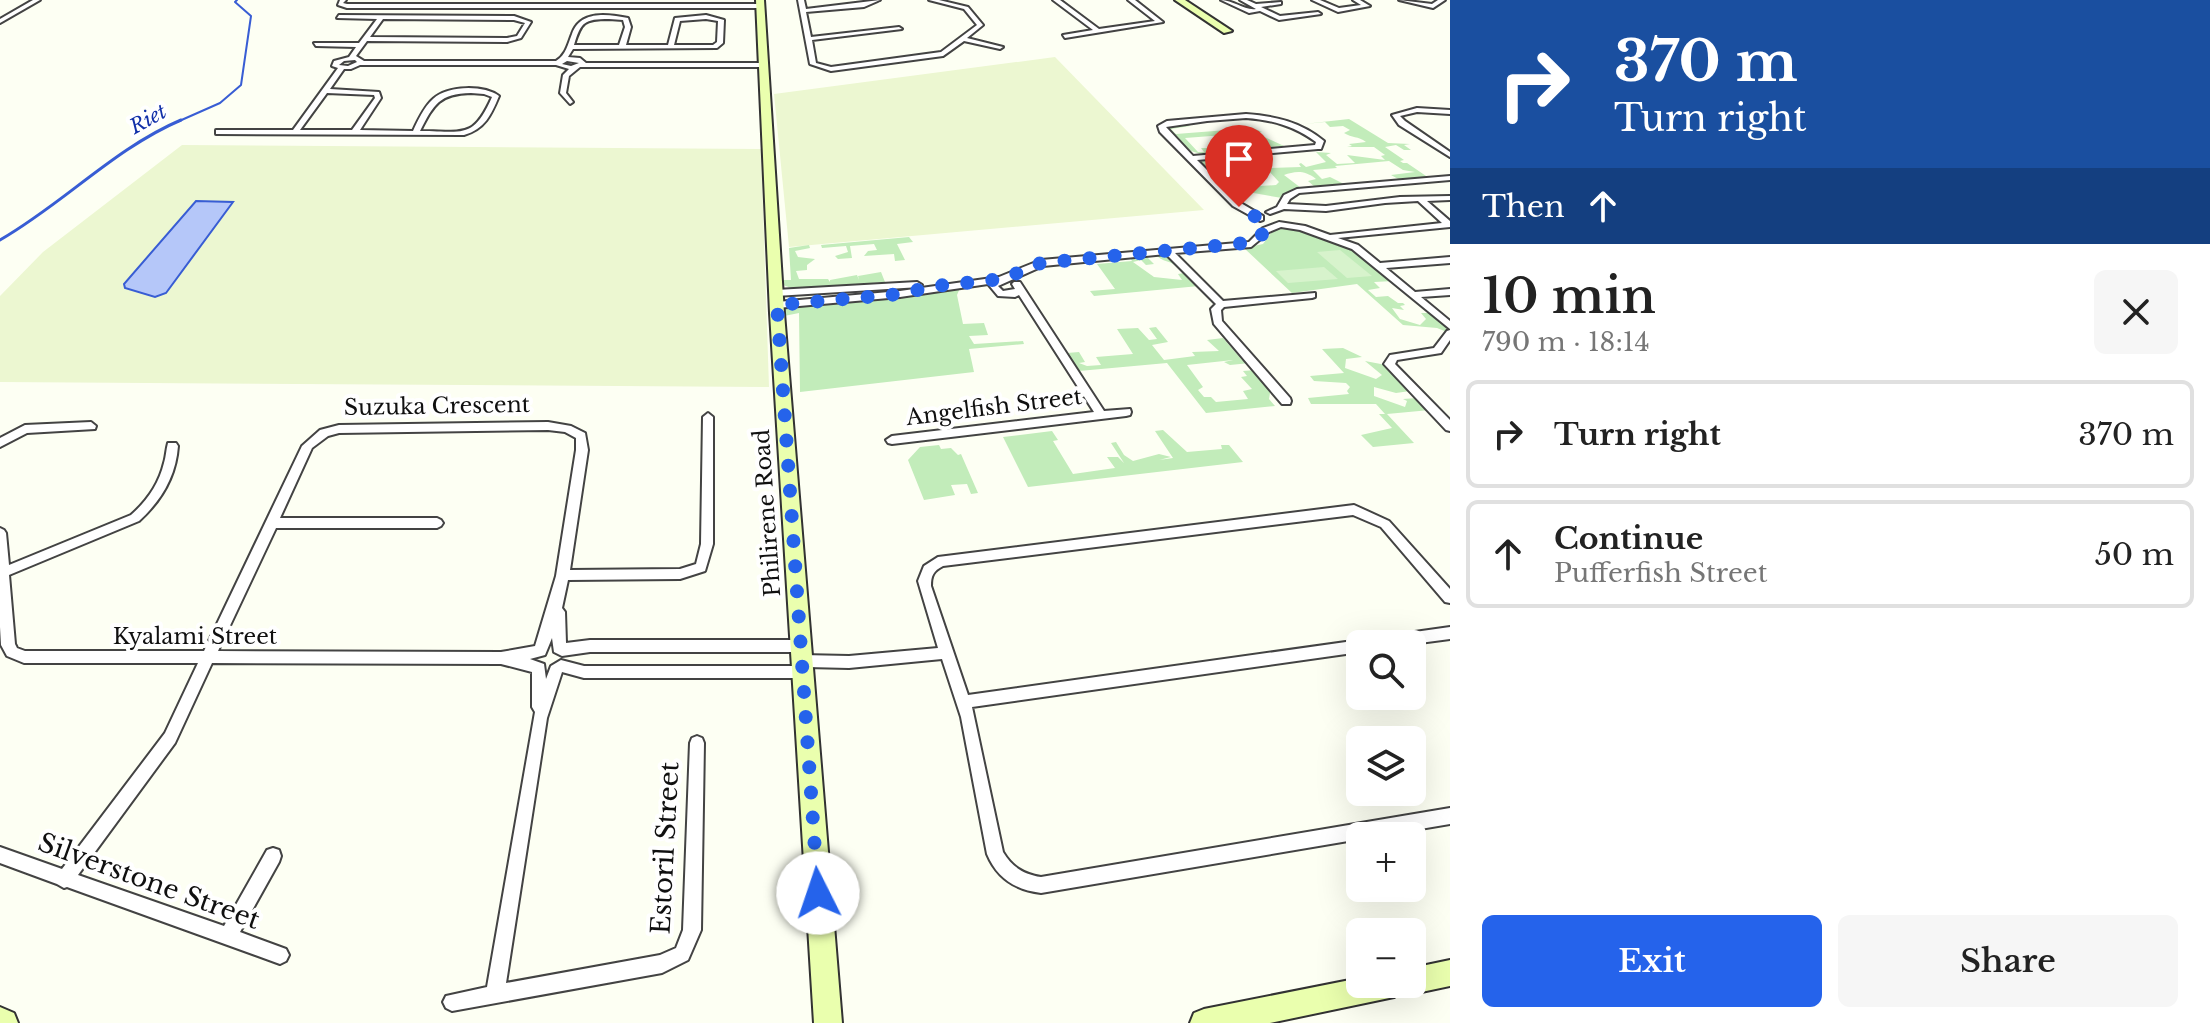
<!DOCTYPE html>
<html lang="en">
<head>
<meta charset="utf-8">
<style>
  :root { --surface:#fff; --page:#f6f6f6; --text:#222; --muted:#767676; --line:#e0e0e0; --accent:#2563eb }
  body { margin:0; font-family:"Libre Baskerville",serif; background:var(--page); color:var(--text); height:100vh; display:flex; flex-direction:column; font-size:30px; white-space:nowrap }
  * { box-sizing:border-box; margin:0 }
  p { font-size:26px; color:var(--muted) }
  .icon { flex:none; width:44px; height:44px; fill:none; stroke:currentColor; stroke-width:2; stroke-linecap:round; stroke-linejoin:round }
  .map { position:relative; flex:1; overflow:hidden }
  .details { display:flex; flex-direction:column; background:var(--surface); width:760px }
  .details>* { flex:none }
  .guide { background:#1a4fa0; color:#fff; overflow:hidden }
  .tools { position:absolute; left:1346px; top:630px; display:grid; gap:16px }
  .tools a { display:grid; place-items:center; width:80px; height:80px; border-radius:12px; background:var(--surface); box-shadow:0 8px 32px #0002; font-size:40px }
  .pin { position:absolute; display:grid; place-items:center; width:68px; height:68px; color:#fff; margin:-82px -34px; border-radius:50% 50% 50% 0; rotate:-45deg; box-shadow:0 0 8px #0007 }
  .pin .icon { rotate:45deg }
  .me { position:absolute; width:88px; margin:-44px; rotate:356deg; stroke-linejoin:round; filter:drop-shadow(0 0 6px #0008) }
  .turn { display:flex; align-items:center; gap:28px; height:168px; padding:0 32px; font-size:36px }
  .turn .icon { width:104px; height:104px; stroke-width:2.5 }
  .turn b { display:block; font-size:56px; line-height:68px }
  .then { display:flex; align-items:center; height:76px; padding:0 32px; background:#0003; gap:16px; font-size:30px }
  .round { display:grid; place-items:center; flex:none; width:84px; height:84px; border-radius:12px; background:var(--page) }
  .head { display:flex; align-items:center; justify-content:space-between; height:136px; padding:0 32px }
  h1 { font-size:48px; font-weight:600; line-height:60px }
  .cta { display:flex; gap:16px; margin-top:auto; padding:16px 32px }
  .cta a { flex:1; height:92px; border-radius:12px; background:var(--accent); color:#fff; font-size:32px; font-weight:600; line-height:92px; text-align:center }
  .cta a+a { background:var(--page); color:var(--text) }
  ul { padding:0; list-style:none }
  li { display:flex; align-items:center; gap:24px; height:108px; margin:0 16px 12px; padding:0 16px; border:4px solid var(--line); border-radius:12px }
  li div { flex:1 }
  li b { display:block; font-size:30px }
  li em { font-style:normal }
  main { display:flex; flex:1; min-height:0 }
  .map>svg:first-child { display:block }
  .farmland { fill:#ecf7d1 }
  .green { fill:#c2ecba }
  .pitch { fill:#d7f3cc }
  .water { fill:#b5c7f9; stroke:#385dd4; stroke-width:2 }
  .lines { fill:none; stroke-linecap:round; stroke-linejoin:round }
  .stream-far1 { stroke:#385dd4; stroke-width:2 }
  .stream { stroke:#385dd4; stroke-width:3 }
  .street-casing { stroke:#434343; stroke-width:4 }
  .secondary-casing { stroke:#323232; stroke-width:4 }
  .street { fill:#fff; fill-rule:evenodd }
  .secondary { fill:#eaffae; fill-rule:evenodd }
  .route { stroke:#2563eb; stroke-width:14; stroke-dasharray:0 25.2 }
  .labels { text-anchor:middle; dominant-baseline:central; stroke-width:8; stroke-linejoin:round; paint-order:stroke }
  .far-water-label { font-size:20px; font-style:italic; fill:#1230a9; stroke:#fff }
  .street-label { font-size:22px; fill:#101010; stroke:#fff }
  .near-street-label { font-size:26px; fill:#101010; stroke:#fff }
</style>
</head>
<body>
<main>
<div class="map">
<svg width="1450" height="1023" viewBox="0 0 1450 1023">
  <rect width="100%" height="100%" fill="#fdfff3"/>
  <g class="farmland">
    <path d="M1055,57L1204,210L789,247L774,94Z"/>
    <path d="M182,145L761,149L769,387L0,382V296L43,252Z"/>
  </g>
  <g class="green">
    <path d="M1349,119L1388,143L1410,144L1404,145L1411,150H1404L1396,145L1385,147L1404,160L1400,161L1403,163H1407L1429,178L1400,180L1391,175L1415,172L1403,170L1389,161L1335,166L1337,168L1313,170L1322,179L1330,177L1346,185L1315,187L1308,181L1316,179C1303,169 1294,172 1284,175L1301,188L1291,190L1282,198L1225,188L1201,162L1204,159L1235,156L1244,166L1253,165L1257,169L1236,170L1240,175L1220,177L1230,186L1256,183L1260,186L1276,185L1279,182L1266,168L1301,167L1299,164L1301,163L1306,167L1326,162L1316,152L1331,153L1326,155L1337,164L1355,163L1347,155L1385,160L1381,156L1385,155L1374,147H1347L1352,146L1349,144L1366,142C1358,136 1352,138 1344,133L1350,130L1343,126L1330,127L1325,122L1304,124Z"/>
    <path d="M1186,123L1190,126L1171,129L1176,134L1253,128L1262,132L1256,133L1284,146L1255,148L1250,144H1258L1254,139H1258L1251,133L1185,138L1198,152H1204L1201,148H1207L1212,153C1190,157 1182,144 1167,129V125Z"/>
    <path d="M1280,228C1331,233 1354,249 1394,281L1374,282L1380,288L1368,290L1376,297L1388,296L1398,303H1403L1405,305L1400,306L1404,310L1392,308L1400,319L1420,325L1426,319L1421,313H1432L1446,326L1447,332L1437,328L1403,325L1357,284L1292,293L1244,248L1263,244L1274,229Z"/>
    <path d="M909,237L913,242L897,244L905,260L895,261L894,254L864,256L868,251L877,250L874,244L850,246L852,258L838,259L835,256L848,252L846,246L822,248L821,245Z"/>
    <path d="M809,245L810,248L795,251L798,257L815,259L807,265V270L796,271L799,279H828L830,282V280L857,275L859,280L858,276L881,272L885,282L794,289L783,285V280H791L789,248Z"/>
    <path d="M1156,255L1169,257L1199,286L1094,296L1090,291L1115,289L1097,264L1132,261L1130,258L1147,257L1154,264L1146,265L1141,260L1133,262L1154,277L1182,280L1178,274L1184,273C1170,258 1165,264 1156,255Z"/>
    <path d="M960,288L957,295L963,324L984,323L988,335L969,336L974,344L1023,341L1024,344L969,349L974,372L800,392L799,313L784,316V311L789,306L913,296Z"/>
    <path d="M1156,327L1168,342L1152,345L1164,360L1195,356L1192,352L1219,351L1207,340L1223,338L1242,360L1250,363L1230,365L1224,362L1233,360L1187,365L1203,387L1198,390L1204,397H1211L1216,402L1248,399L1243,391L1252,389L1241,377L1247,376L1243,371L1256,370L1271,387L1269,399L1275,406L1206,413L1167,363L1079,371L1067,353L1079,352L1085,362L1079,363L1087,366L1101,365L1096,357L1133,354L1117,329L1138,328L1149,340L1157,339L1149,328Z"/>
    <path d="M1343,348L1362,357L1346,359L1345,368L1376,379L1382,375L1365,361L1386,365L1410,391L1396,393L1374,387V396L1405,407L1407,401L1403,399L1417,398L1430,410L1387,414L1414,443L1373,447L1361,435L1392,428L1379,414H1385L1376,404H1311L1308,398L1349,394L1347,391L1350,387L1346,383L1314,381L1310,376L1344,373L1322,349Z"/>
    <path d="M1163,430L1187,452L1222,449L1221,445H1229L1243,462L1028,487L1003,437L1052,431L1058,440L1053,441L1073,474L1115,468L1107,457H1118L1124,463L1111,443L1116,442L1124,455L1133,461L1159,454L1171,457L1159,460L1173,458L1155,431Z"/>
    <path d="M939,445L941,449L951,448L958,455L961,454L978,493L971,494L967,484L951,485L955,495L924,500L908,460L920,447Z"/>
  </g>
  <g class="pitch">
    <path d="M1340,250L1372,276L1347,278L1317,252Z"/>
    <path d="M1324,267L1338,279L1288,283L1276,271Z"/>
  </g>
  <path class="water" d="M196,201L233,202L166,293L155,297L125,288L124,284Z"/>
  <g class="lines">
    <path class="stream-far1" d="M177,122L220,103L241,85L251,16L235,2L237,0"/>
    <path class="stream" d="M0,240C63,204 115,148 181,120"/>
    <g class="street-casing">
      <g id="street">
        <path d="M33,0H40L0,23V19Z"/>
        <path d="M340,0H346L343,3L347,4H760L763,6L760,8H347L338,5Z"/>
        <path d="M798,0H804L806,9L880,0L864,7L806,12L811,37L899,27L902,29L812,40L816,63L831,67L941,52L977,25L964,9L929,0H939L968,7L983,25L967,38L1003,47L1000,49L964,41L943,56L831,71L810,64Z"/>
        <path d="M1053,0H1060L1099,29L1155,21L1128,0H1135L1163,22L1065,38L1063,35L1093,30Z"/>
        <path d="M1221,0C1233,0 1245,11 1256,9L1240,0H1247L1256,4L1281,2V4L1261,7L1280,16L1318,12L1321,14L1279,20L1260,11L1249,13Z"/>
        <path d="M1312,0H1320L1339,8L1361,5L1353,0H1360L1370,6L1338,12Z"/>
        <path d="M1399,0L1432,4L1438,0H1445L1433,8Z"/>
        <path d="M339,15L514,16L531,22L521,38L507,42L367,41L356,56L364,61H556C566,55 568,44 572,34C580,10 608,14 628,18L631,27L626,45H668L675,18L706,15L724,20L723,43L717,48L573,49L568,57L580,58L586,63H763L766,65L763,67H580L569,76L566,93L573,102L570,104L560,93L563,75L569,69L556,65H360L351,69H344L330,89L379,92L381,98L360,130L413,131C418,120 424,107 433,99C448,85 484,85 499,96C491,115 485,129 464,135L216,134V130H293L338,68L332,66L334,61L349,57L356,47L316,46L314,43H359L377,19L337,18ZM383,19L514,20L525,23L517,36L507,38L370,37ZM609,19L623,20L625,27L619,45H574C581,22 584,19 609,19ZM706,19L718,21L717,42L713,45H674L680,21ZM355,60L357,62L348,66L339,65L344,61ZM567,61L579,63L571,66L562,64ZM327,93L374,95L375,98L352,130H300ZM471,93L484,94L492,97C473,140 463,131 420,131C434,104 439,94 471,93Z"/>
        <path d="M1417,108L1450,110V114L1417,112L1400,116L1405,121L1450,152V157L1399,125L1392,115Z"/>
        <path d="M1246,114C1275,116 1301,122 1324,141L1321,149H1318L1197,160L1239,202L1263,216V220L1260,221L1233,206L1160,132L1158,126L1167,121ZM1246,118C1273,120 1294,126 1316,142L1315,145L1193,156L1166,127L1207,121Z"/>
        <path d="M1450,176V180L1299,193L1290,199L1287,204L1326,206L1400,197L1450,196V200L1427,201L1450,221V227L1338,238L1358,245L1380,263L1450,257V263L1386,268L1415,292L1450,289V295L1421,297L1450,321V329L1352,249L1300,230L1281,227L1269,232L1251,247L1175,253L1223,301L1315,293V297L1312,298L1224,307L1221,310L1222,321L1290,398L1291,401L1290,404H1282L1214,324L1211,309L1216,304L1166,254L1043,266L998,286L1003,291L1015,289L1012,284L1014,282H1020L1104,411L1130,409L1131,412L1130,415L1126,416L892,444L888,443L886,440L892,436L1094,412L1019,295L1015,297L998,296L988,284L900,297L777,308L772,305L777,302L900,291L999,277L1041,260L1249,242L1263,228L1279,222L1305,226L1330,235L1442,223L1418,201L1385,203L1326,211L1284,209L1270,214L1266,212L1277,207L1284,195L1297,189Z"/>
        <path d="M917,282L922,285L920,287L776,296L771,293L776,290Z"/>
        <path d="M1450,330V340L1441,353L1397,360L1395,364L1450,420V431L1446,430L1384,364L1390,355L1434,348L1447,331Z"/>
        <path d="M708,413L713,417V544L705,571L680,579L568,580L562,608L565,612L566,643L590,640H801L806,642L808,646L806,650L801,652H590L562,656L554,652L552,638L545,655L530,659L544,664L546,679L551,666L561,660L584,666H798L795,661L797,657L802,655L849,656L938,648L918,581L924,566L938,557L1354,505L1389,521L1450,589V603L1445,602L1381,527L1353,515L943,566C933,571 931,576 931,586L968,695L1360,640L1366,643L1367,640L1372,638L1450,627V639L1412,644H1360V652L972,707L1003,852C1012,867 1023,874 1041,877L1450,808V824L1379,836H1360V839L1041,893C1015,890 997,878 987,854L961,717L942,659L849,668L807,667L810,672L808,676L803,678H584L562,672L547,718L506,983L660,955L676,948L683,930L690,743L692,738L697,736L702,738L704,743L701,930L688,960L662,973L452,1011L446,1008L443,1002L446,996L487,987L535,712L532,707V672L501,664L212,663L175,743L78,875L224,926L267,850L273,848L279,850L281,856L279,862L240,932L286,949L289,955L286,961L280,964L67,887L64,888L57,884L0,863V847L62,869L165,733L198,663H24L7,656L1,645L0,627V528L4,530L6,533L9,565L131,515C147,501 159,484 164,463C166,457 166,450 168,443H176L178,446C176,476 161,501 139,521L9,575L15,644L17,648L25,651H204L302,446L320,430L339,425L548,422L571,426L585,433L588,450L570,570L680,569L696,564L701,544L703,417ZM548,430L565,432L576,438V450L556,576L535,646L501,652L218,651L276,528H437L441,526L443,523L441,520L437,518H280L312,448L328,436L339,433Z"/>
        <path d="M91,422L96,426L95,429L27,433L0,447V438L25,425Z"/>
      </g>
    </g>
    <g class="secondary-casing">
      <g id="secondary">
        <path d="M756,0H764L784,313L842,1023H814L770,313Z"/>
        <path d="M1175,0H1185L1232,31L1224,33Z"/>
        <path d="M1450,960V986L1412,994L1404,991L1394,997L1270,1023H1190L1194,1013L1204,1009L1360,978V984H1412V968Z"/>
        <path d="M0,1007L14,1013L18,1023H0Z"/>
      </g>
    </g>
    <use href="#street" class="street"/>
    <use href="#secondary" class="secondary"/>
  </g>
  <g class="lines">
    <path class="route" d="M818,893L777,305L900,294L936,286L1003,279L1041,263L1255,242L1266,230L1263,221L1239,207"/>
  </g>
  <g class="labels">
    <g class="far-water-label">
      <text transform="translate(148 119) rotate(-29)">Riet</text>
    </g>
    <g class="street-label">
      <text transform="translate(437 406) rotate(-1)">Suzuka Crescent</text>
      <text transform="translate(994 407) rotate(-7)">Angelfish Street</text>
      <text transform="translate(767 513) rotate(-94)">Philirene Road</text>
      <text x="195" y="636">Kyalami Street</text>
    </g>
    <g class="near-street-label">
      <text transform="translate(665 848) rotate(-87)">Estoril Street</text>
      <text transform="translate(149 881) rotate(20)">Silverstone Street</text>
    </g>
  </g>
</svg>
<div class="tools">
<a><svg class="icon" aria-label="search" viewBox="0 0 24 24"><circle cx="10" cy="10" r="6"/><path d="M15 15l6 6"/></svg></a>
<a><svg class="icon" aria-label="layers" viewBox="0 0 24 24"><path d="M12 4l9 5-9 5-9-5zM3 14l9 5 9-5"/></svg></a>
<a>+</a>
<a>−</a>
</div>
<div class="pin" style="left:1239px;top:207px;background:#d93025"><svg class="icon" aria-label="arrive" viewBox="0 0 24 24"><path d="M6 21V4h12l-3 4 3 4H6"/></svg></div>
<svg class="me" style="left:818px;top:893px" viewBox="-20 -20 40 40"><circle r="19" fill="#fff"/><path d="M0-13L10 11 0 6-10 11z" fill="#2563eb"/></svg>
</div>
<section class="details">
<div class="guide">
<div class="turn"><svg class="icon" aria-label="right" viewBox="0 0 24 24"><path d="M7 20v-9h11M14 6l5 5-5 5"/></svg><div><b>370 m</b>Turn right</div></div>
<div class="then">Then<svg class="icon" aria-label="ahead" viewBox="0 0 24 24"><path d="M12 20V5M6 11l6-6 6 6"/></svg></div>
</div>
<div class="head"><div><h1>10 min</h1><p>790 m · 18:14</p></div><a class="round"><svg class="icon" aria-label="close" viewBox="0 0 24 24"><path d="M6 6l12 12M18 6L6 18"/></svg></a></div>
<ul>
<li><svg class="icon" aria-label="right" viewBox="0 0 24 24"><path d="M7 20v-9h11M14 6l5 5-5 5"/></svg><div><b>Turn right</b></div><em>370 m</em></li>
<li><svg class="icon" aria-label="ahead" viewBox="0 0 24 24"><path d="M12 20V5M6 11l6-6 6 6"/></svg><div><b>Continue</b><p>Pufferfish Street</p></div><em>50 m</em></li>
</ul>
<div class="cta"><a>Exit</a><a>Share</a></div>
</section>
</main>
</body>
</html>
